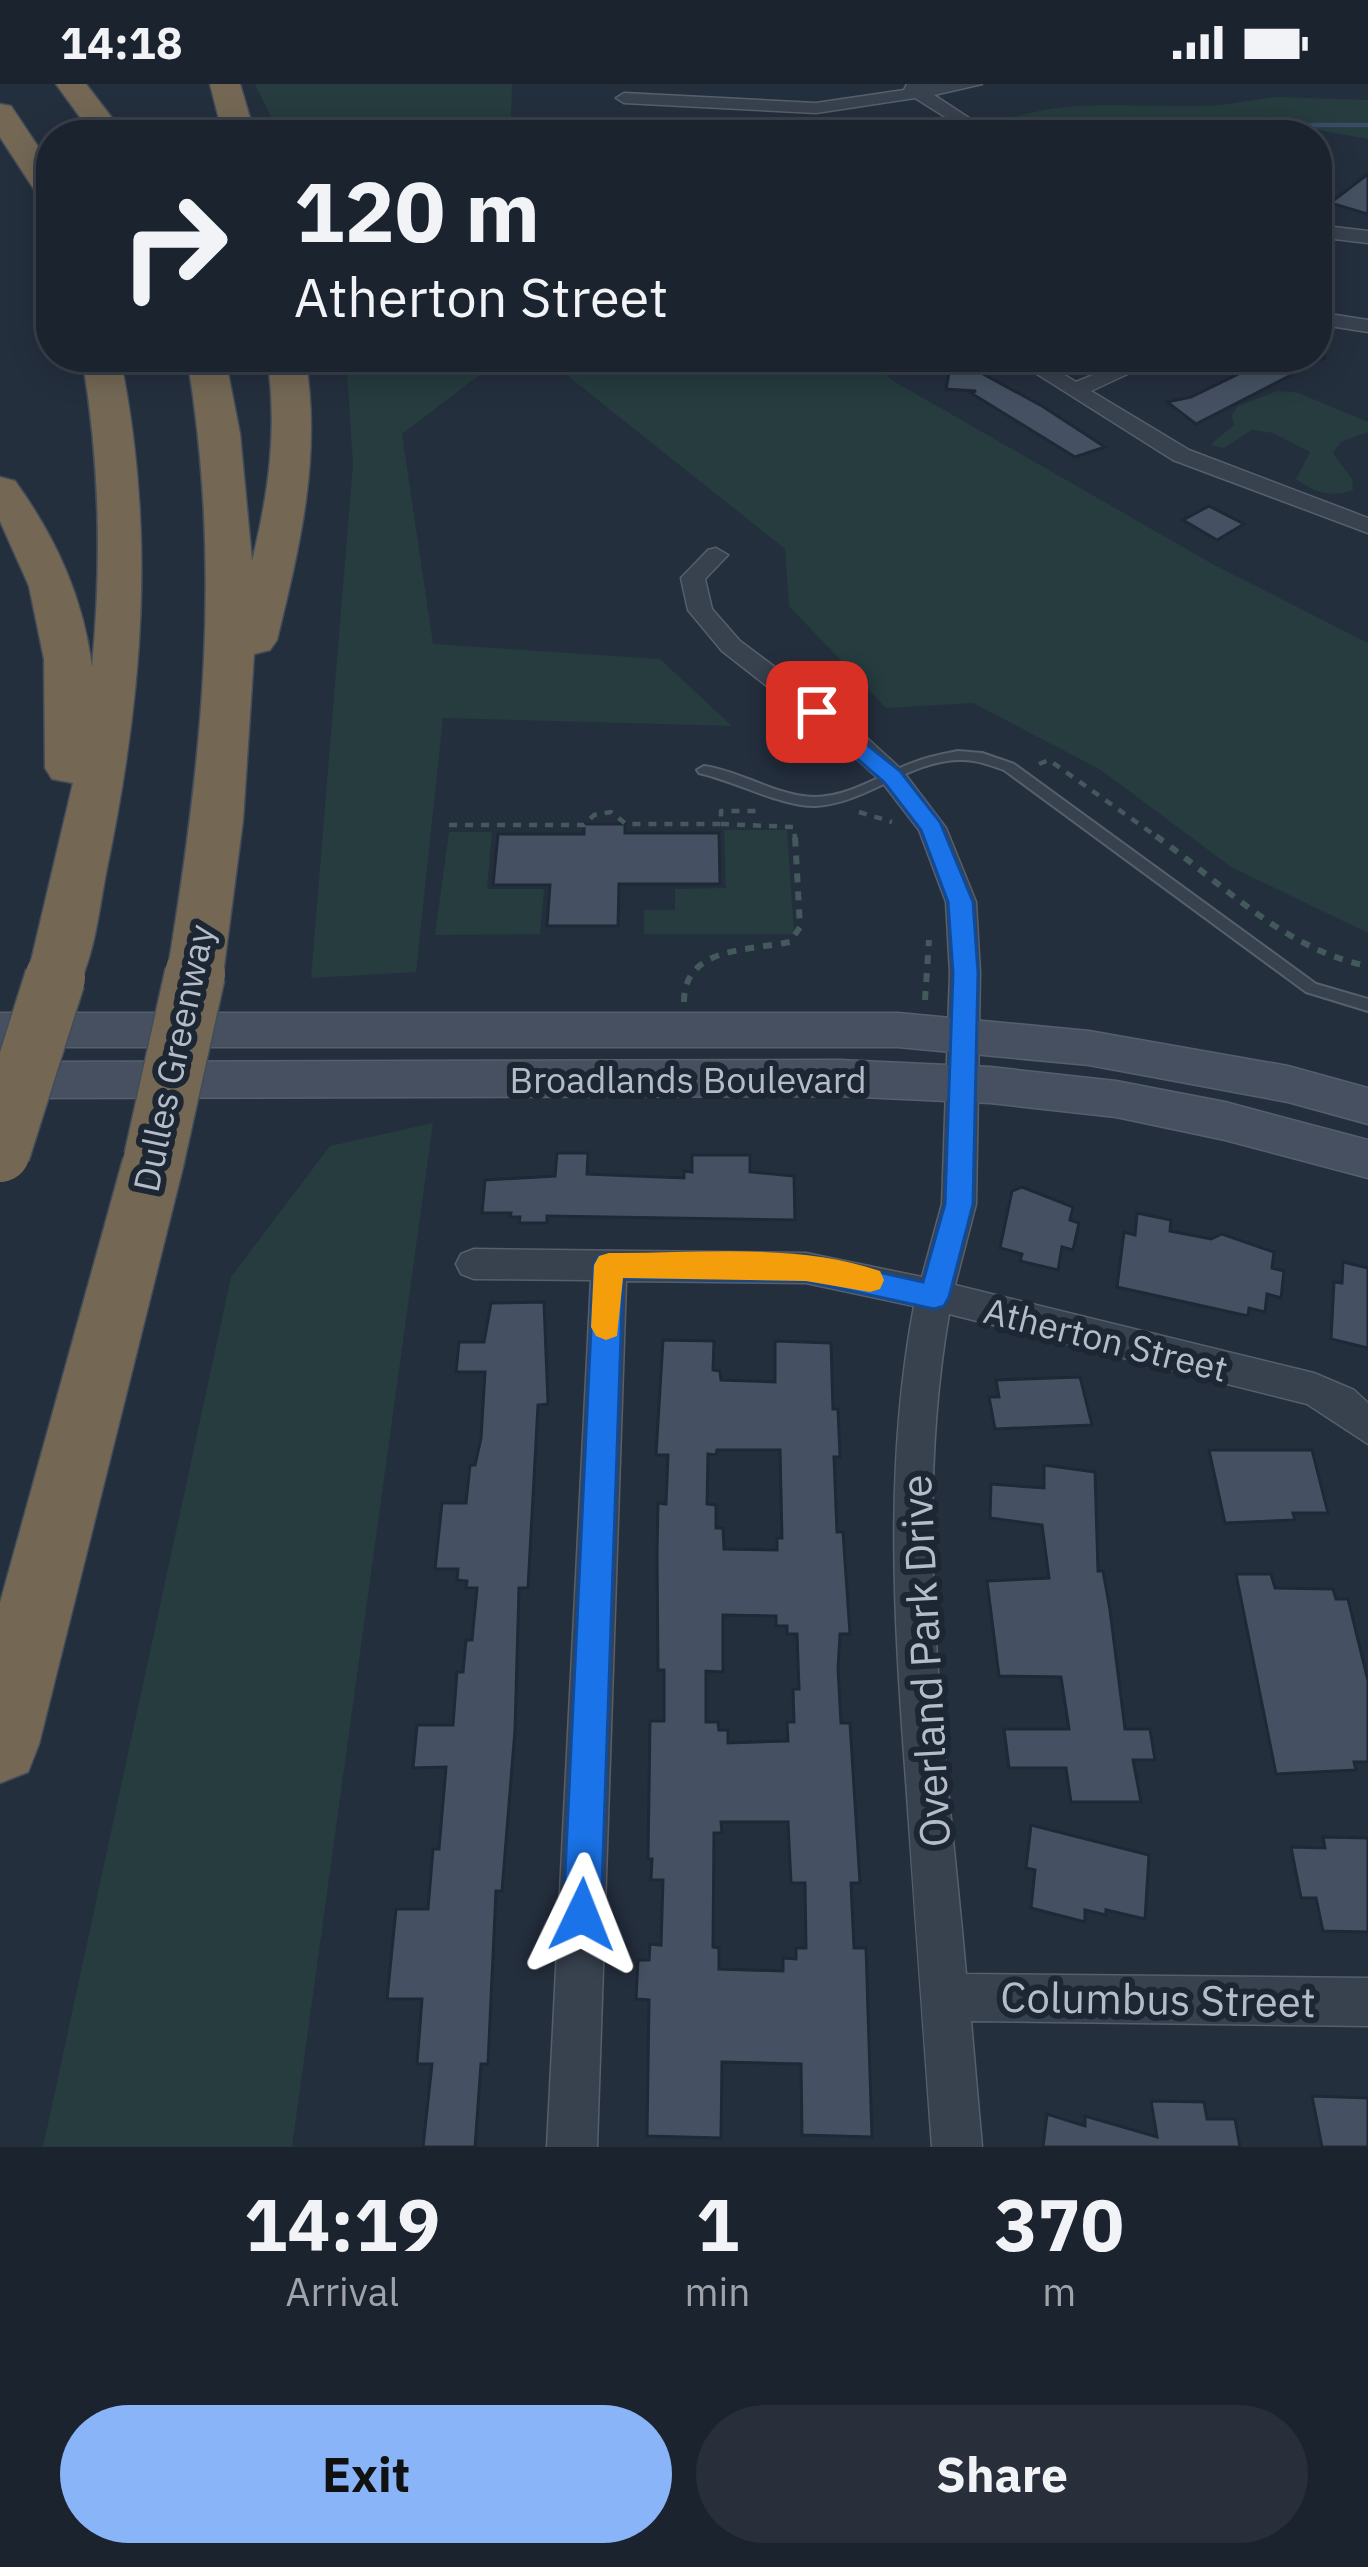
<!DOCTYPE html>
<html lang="en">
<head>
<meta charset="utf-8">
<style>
  :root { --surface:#1b232e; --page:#282f3a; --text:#f1f3f6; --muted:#a0a4aa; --line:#39404a; --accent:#8ab4f8 }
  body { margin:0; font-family:"IBM Plex Sans",sans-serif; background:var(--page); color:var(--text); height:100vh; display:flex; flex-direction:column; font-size:45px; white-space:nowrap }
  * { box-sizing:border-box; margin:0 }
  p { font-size:39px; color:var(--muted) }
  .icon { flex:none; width:66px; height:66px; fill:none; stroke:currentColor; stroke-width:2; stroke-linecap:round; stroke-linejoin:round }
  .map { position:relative; height:2063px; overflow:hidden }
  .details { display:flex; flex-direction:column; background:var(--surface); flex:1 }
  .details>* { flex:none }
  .guide { position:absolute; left:36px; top:36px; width:1296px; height:252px; border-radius:48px; box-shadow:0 6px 30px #0003,0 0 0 3px var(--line); background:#1b232e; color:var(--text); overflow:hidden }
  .pin { position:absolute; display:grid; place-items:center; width:102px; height:102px; color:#fff; margin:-51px; border-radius:24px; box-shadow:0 6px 18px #0006 }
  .me { position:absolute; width:132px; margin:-66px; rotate:2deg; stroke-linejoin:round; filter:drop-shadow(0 0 9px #0008) }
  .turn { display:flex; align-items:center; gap:42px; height:252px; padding:0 60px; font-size:54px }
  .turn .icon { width:156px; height:156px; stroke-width:2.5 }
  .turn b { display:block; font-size:84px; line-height:102px }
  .eta { display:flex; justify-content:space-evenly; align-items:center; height:204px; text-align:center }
  .eta b { font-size:72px; font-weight:700; line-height:84px }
  .button { display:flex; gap:24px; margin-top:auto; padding:24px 60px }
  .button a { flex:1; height:138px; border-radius:72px; background:var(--accent); color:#111; font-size:48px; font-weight:700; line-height:138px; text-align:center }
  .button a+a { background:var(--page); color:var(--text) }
  .status { display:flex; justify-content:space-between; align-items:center; height:84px; padding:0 60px; background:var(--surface); direction:ltr }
  .status svg { height:33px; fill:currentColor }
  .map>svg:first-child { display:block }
  .green { fill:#263c3f }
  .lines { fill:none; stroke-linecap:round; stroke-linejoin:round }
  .stream { stroke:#394c67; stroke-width:4.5 }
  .building { fill:#455162; stroke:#1f2835; stroke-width:3; fill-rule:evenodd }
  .service-casing { stroke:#565f6c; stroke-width:4 }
  .minor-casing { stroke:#565f6c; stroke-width:3 }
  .secondary-casing { stroke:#565f6c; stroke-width:3 }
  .motorway-casing { stroke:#434c59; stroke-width:3 }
  .path-far1 { stroke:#44595c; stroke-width:4.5; stroke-dasharray:8 8; stroke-linecap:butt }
  .path { stroke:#44595c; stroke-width:6; stroke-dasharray:9 9; stroke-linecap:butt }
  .service { fill:#38414e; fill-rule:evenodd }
  .minor { fill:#38414e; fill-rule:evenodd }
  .secondary { fill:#465061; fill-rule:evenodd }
  .motorway { fill:#746855; fill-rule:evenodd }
  .motorway-bridge-casing { stroke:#434c59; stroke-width:63; stroke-linecap:butt }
  .motorway-bridge { stroke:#746855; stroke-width:60 }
  .route { fill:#1a73e8; stroke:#114b97; stroke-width:3 }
  .slow { fill:#f59e0b }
  .labels { text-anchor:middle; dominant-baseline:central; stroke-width:12; stroke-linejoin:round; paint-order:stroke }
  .street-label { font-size:36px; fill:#b4bcc9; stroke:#1d2633 }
  .near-street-label { font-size:42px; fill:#b4bcc9; stroke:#1d2633 }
</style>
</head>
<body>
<div class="status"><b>14:18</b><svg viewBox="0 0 49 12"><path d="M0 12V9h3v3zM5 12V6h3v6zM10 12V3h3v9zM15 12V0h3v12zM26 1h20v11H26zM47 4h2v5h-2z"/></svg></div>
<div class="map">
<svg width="1368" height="2063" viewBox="0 0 1368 2063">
  <rect width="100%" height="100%" fill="#242f3e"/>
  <g class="green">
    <path d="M255,0H512L511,39L516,51H280Z"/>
    <path d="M1276,13L1368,16V55L1318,46L1264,51H1027L1007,35C1072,14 1136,24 1202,22C1227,22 1252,15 1276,13Z"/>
    <path d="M404,273H503L402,350L433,560L660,575L732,642L443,634L416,888L311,894L353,380L347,287Z"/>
    <path d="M518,273H862L895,298L1218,483L1368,559V849L1231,783L1101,686L973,619L886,624L789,522L785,465L559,285Z"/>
    <path d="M1277,307L1296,308L1368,338V348L1341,358L1333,369L1352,395L1353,406C1331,414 1315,409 1296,395L1310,368L1273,349L1252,346L1224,364L1210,361L1234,341L1232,331L1238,322Z"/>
    <path d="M724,746H787L794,850H644V826H675V805L726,804Z"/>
    <path d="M449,748H492L487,805H544L540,850L435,851Z"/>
    <path d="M433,1039L292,2063H43L231,1193L330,1062Z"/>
  </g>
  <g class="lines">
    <g class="stream">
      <path d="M1124,51H1156"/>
      <path d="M1246,51L1313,41H1368"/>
    </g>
  </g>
  <g class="building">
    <path d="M1368,90V130L1330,119Z"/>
    <path d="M952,273L1042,322L1105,363L1075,373L971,309L976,307L946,305Z"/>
    <path d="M1273,273H1326L1196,340L1167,318L1191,313Z"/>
    <path d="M1209,422L1244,440L1217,456L1183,436Z"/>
    <path d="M584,740H625V749H719L720,800H619L618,842H547L550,801H493L498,750H584Z"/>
    <path d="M557,1069H588L587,1090L684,1094V1087L692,1088V1071H750V1088L794,1092L795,1136L547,1132V1139H519L520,1133H510L511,1129H482L485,1096L555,1092Z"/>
    <path d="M1022,1103L1073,1123L1070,1136L1079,1139L1073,1166L1062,1163L1058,1186L1020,1177L1022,1170L1000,1164L1012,1107Z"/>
    <path d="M1137,1129L1171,1136L1170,1147L1211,1155L1222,1150L1274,1168L1272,1184L1284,1187L1281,1214L1267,1210L1265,1228L1249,1224L1248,1232L1117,1203L1124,1148L1135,1151Z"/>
    <path d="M1343,1178L1368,1184V1264L1331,1255L1334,1198L1342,1199Z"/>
    <path d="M544,1218L548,1320L538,1321L528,1504H519L515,1646L502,1807H496L488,1980H481L475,2063H423L432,1980H417L422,1915H387L396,1825H428L433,1765H439L446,1683L413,1684L417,1641H453L457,1588H463L466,1556H472L477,1504H466L467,1497L457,1496L458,1485H435L442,1419H466L470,1381H475L481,1354L485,1288H456L459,1258H484L491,1219Z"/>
    <path d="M663,1256L714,1257L713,1286L720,1287L721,1296L775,1298V1257L831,1259L833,1325H838L840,1373H834L837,1448H843L850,1550H840L838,1585L841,1639H850L860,1799H851L854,1864H866L872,2053L802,2051L801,1980L722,1978L721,2054L647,2052L649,1916L636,1915L638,1876H649L650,1860L661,1861L663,1796H651L652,1775H648L650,1637H664V1586H658L657,1470L658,1419L666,1420L668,1371H656ZM717,1366H780L782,1454H777V1466L724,1465L723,1444H716V1421L707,1420L708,1370L716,1371ZM723,1531L776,1532V1542H787V1550H797L799,1605H793L794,1638H787L788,1657L728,1659V1646H719L718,1638H706V1587L723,1588ZM721,1738H788L791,1799H805L806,1864H796V1875L783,1874V1887L719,1885V1864L713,1863L714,1749H722Z"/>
    <path d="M1080,1293L1092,1341L995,1345L989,1313H999L996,1296Z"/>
    <path d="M1209,1366H1312L1328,1429H1293L1295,1436L1225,1439Z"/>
    <path d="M1044,1381L1095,1388L1098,1487H1103L1110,1526L1125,1645H1150L1155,1676H1133L1141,1718H1071L1066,1684H1009L1004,1645H1069L1061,1593L999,1592L987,1497L1049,1494L1042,1441L990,1434L991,1400L1044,1404Z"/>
    <path d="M1236,1490H1271L1275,1504L1333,1505L1336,1515H1348L1368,1597V1678H1354L1356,1686L1276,1690Z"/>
    <path d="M1031,1741L1149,1771L1145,1835L1106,1826V1831L1085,1826V1838L1031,1824L1035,1786L1026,1784Z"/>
    <path d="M1323,1753L1368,1754V1848L1323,1847L1316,1814H1301L1291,1763L1325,1764Z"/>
    <path d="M1312,2012L1368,2014V2063H1322Z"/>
    <path d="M1151,2017L1204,2018L1207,2035H1235L1240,2063H1043L1047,2030L1085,2042V2032L1157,2053Z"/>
  </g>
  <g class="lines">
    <g class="service-casing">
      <path id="service" d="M958,667L982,669L1014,680L1316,900L1368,915V927L1306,908L1004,686C989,681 975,675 959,676C908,677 867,719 816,722C782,723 735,697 699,689L697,686L704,682C741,687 776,712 814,713C849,713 880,691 912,679C927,673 942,670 958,667Z"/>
    </g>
    <g class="minor-casing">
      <g id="minor">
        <path d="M907,0H982L934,11L995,51H974L915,14L816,29L624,19L616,14L624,9L816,19L904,6Z"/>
        <path d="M1317,141L1368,147V159L1317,153Z"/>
        <path d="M1317,228L1368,236V248L1317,240Z"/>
        <path d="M1010,273H1035L1076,298L1136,273H1164L1091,307L1189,366L1368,434V449L1173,376Z"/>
        <path d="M716,464L728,471L705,495L712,525L740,557L856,644L902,686L946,744L976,818L980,889L976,1120L955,1201L1314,1289L1354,1306L1368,1319V1360L1307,1320L949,1230C911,1449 947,1671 966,1890L1368,1894V1942L971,1937L982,2063H932C923,1941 914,1819 906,1697C894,1536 884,1381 914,1222L806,1199L626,1197L597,2063H547L591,1196L474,1195L461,1190L456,1180L461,1170L474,1165L806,1169L922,1193L942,1120L950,889L946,818L919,746L882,698L836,656L722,567L688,526L681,494L708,466Z"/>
      </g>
    </g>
    <g class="secondary-casing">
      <g id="secondary">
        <path d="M0,929H898L1089,947L1288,982L1368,1004V1040L1288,1018L1089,981L898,963H0Z"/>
        <path d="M839,976L990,983L1116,997L1225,1018L1368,1056V1094L1225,1056L1116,1033L990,1019L839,1012L0,1014V978Z"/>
      </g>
    </g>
    <g class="motorway-casing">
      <g id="motorway">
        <path d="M56,0H86L125,51H93Z"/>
        <path d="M210,0H240L255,51H223Z"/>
        <path d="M0,20L11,22L51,82V116L39,113L0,53Z"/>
        <path d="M82,273H120C156,449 143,609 107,784C99,824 95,873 75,908L55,914L35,908L27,894L73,699L52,695L45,684L44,575L29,502L0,437V393L15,397C56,454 83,513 92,583C102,477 100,378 82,273Z"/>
        <path d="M187,273H225L240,350L252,477C269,408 278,343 267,273H305C322,371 300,461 277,556L270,566L254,570L243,736L223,890L215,904L195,910L175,904L167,890C202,679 223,486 187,273Z"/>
        <path d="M154,1051L176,1058L185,1075L39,1660L28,1688L0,1699V1519L123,1075L132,1058Z"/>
      </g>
    </g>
    <g class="path-far1">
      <path d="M1039,680L1049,676L1160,755"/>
      <path d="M859,728L892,738"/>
      <path d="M721,740L794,743L795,755"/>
      <path d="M449,741H584L594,731L611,728L626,740H721V727H756"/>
    </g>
    <g class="path">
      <path d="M1156,752C1223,800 1285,866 1368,882"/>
      <path d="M925,916L929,856"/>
      <path d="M684,918C684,863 746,867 790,858L800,843L795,752"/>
    </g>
    <use href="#service" class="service"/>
    <use href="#minor" class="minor"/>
    <use href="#secondary" class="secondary"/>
    <use href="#motorway" class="motorway"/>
    <g class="motorway-bridge-casing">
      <g id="motorway-bridge">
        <path d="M0,1068L55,894"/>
        <path d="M154,1075L195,890"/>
      </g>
    </g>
    <use href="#motorway-bridge" class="motorway-bridge"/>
  </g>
  <path class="route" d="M817,621L900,687L940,738L973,818L978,889L973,1120L949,1213L944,1222L934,1225L806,1197L623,1194L601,1831L595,1844L582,1850L569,1844L563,1831L594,1181L599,1172H806L923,1198L945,1120L953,889L948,818L921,746L884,698L809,633L806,628Z"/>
  <path class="slow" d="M609,1169C696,1170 797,1158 880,1187L884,1196L880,1205L870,1208L806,1197L623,1194L617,1252L606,1256L596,1252L591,1243L594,1181L599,1172Z"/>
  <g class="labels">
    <g class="street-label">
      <text transform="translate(173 974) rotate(-78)">Dulles Greenway</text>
      <text x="688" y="995">Broadlands Boulevard</text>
      <text transform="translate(1106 1255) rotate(14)">Atherton Street</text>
    </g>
    <g class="near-street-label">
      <text transform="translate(925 1577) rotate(-93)">Overland Park Drive</text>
      <text transform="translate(1158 1915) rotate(1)">Columbus Street</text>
    </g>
  </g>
</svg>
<div class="pin" style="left:817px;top:628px;background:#d93025"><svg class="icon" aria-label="arrive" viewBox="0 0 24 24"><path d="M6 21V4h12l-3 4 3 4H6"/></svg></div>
<svg class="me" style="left:582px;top:1831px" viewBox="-20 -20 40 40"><path d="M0-17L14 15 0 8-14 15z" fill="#1a73e8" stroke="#fff" stroke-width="4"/></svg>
<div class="guide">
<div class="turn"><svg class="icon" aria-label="right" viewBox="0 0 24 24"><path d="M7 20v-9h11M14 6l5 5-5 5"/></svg><div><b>120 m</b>Atherton Street</div></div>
</div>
</div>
<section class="details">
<div class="eta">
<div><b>14:19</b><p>Arrival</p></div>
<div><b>1</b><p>min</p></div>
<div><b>370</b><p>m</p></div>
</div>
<div class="button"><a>Exit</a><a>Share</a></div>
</section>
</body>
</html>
